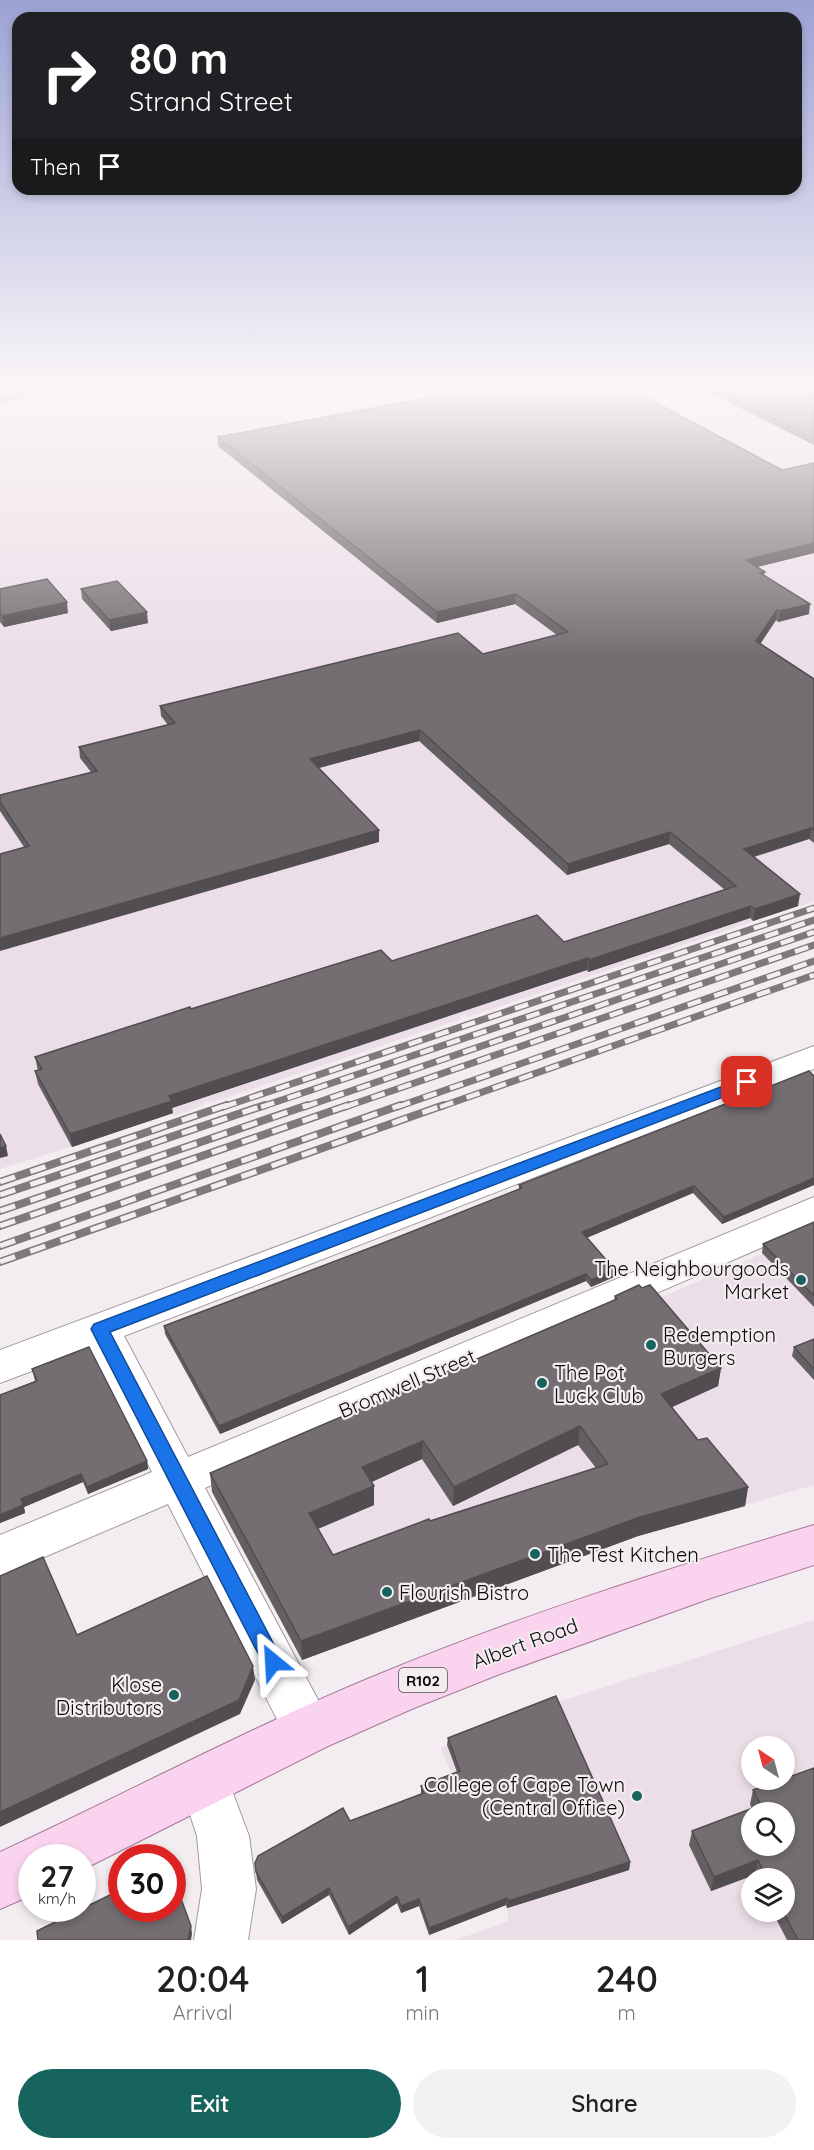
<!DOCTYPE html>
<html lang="en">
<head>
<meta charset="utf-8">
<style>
  :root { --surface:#fff; --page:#f2f2f2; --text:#202124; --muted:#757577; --accent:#17645f }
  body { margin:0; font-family:Quicksand,sans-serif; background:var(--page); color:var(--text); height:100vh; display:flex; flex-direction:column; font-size:22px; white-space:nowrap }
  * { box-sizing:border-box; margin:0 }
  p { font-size:20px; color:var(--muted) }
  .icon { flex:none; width:33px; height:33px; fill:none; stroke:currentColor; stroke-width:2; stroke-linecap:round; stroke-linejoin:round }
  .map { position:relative; height:1940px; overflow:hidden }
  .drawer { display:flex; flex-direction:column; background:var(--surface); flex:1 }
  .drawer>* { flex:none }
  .banner { position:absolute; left:12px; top:12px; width:790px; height:183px; border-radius:18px; box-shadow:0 3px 9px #0003; background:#202124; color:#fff; overflow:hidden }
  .needle { width:39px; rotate:324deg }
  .fabs { position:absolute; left:741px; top:1736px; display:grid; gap:12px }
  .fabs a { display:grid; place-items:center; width:54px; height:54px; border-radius:50%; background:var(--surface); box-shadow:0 3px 9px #0003; font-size:30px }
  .speed { position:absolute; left:18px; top:1844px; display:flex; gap:12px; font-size:30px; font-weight:700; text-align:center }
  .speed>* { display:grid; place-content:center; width:78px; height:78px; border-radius:50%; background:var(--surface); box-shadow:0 3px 9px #0003; line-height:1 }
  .speed small { font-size:15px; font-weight:400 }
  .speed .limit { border:9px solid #d22; background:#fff; color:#111 }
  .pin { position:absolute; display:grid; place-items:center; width:51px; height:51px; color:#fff; margin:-26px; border-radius:12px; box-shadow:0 3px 9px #0006 }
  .me { position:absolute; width:66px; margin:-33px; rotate:333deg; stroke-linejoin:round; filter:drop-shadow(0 0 4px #0008) }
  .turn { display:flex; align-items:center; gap:21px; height:126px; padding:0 18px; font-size:27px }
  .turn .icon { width:78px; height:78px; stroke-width:2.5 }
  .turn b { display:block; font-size:42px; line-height:51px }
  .then { display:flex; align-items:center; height:57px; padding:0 18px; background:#0003; gap:12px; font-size:22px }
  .eta { display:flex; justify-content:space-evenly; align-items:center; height:102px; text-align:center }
  .eta b { font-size:36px; font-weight:600; line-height:42px }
  .primary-button { display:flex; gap:12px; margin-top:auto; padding:12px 18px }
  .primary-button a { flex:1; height:69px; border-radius:36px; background:var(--accent); color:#fff; font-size:24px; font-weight:600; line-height:69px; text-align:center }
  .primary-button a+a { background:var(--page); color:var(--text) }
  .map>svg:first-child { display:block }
  .built { fill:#ecdee7; fill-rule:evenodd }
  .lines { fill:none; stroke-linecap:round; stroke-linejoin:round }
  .stream { stroke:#926284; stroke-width:5 }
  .minor-casing { stroke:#a29b9f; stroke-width:2 }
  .primary-casing { stroke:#a57a98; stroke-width:2 }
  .minor { fill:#fff; fill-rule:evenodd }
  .primary { fill:#fad3ee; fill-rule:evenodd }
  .rail-far1-casing { stroke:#7e7a7c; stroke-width:7 }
  .rail-casing { stroke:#7e7a7c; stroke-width:8 }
  .rail-far1 { stroke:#f3ecf0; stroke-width:4.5; stroke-dasharray:14; stroke-linecap:butt }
  .rail { stroke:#f3ecf0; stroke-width:5; stroke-dasharray:16; stroke-linecap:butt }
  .wall { fill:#645f62; fill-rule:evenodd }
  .shaded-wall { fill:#514d50 }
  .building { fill:#746e72; stroke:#514d50; stroke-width:1.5; fill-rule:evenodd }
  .route { fill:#1a73e8; stroke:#114b97; stroke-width:1.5 }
  .poi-dot { fill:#17645f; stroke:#f3ecf0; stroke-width:2 }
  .labels { text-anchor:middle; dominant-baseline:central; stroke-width:4.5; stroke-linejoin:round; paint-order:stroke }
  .shield { fill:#f3ecf0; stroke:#524e50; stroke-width:1.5 }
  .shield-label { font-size:15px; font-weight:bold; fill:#0d0b0c }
  .near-poi-label { font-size:20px; fill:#0d0b0c; stroke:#f3ecf0; text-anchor:start }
  .near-street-label { font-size:20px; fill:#0d0b0c; stroke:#f3ecf0 }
</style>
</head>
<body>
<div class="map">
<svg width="814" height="1940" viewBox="0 0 814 1940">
  <rect width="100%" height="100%" fill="#f3ecf0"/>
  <g class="built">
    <path d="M71,386H814V901L468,1017L465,1015L459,1016L461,1019L210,1103L208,1101L203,1102L204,1105L174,1116L173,1114L0,1169V402Z"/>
    <path d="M814,1231V1485L637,1536L302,1660L212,1492Z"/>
    <path d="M814,1620V1940H456L507,1922L509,1915L441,1748L555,1703ZM752,1746H784V1779H752ZM752,1812H784V1845H752ZM752,1878H784V1911H752Z"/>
  </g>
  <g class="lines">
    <path class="stream" d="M0,400L54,386"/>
    <g class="minor-casing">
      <g id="minor">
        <path d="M814,1046V1069L124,1336L188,1457L814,1197V1225L205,1488L325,1713L333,1730L325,1747L308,1753L291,1747L168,1504L0,1576V1535L152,1472L90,1349L0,1383V1350Z"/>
        <path d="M204,1756L222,1764L249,1836L256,1889L248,1940H194L202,1889L197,1836L179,1781L186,1764Z"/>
      </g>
    </g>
    <g class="primary-casing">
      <path id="primary" d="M814,1525V1565L711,1598L500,1674L414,1708L326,1747L82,1870V1857H32V1895L0,1909V1852C125,1794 249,1728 377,1675C519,1616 667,1569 814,1525Z"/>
    </g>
    <use href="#minor" class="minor"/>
    <use href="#primary" class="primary"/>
    <g class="rail-far1-casing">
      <g id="rail-far1">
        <path d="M223,1107L814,908"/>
        <path d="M261,1107L814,920"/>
        <path d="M304,1107L814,932"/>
        <path d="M345,1107L814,945"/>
        <path d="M397,1107L814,961"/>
        <path d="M440,1107L814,975"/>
      </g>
    </g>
    <g class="rail-casing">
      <g id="rail">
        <path d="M0,1182L227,1105"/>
        <path d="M0,1195L265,1105"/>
        <path d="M0,1211L308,1105"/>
        <path d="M0,1226L349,1105"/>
        <path d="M0,1246L401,1105"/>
        <path d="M0,1262L444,1105"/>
      </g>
    </g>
    <use href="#rail-far1" class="rail-far1"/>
    <use href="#rail" class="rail"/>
  </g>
  <g class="wall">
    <path d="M814,386V445L710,393L711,387Z"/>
    <path d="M218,437L814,553L757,567L765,572L764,576L809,614L778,622L776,620L760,644L814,679V843L809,839L754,857L798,906L753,921L750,918L588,972L587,970L172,1108L173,1113L72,1147L38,1084L35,1071H38L35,1057L191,1009L392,961L564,942L725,890L669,844L567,875L419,741L319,768L379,830V842L24,847L0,811V795L91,772L80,758L79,747L168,725L161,716L160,706L483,654L557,635L515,604L437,623L218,446Z"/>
    <path d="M0,589L68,613L4,627L0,622Z"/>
    <path d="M81,589L148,623L111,631L82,599Z"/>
    <path d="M814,1076V1185L722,1224L693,1193L587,1237L614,1277L591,1287L586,1281L220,1434L165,1334L164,1326L383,1243L519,1189V1185Z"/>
    <path d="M814,1222V1307L762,1253L763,1244Z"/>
    <path d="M642,1288L721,1368L718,1386L672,1407L698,1440L748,1487L745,1506L638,1536L302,1660L212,1492L210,1473L614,1300L615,1296ZM578,1445L596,1468L333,1555L318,1529L374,1505V1486L371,1482L422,1459L453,1506Z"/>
    <path d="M814,1339V1380L792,1356L794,1347Z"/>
    <path d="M32,1369L147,1461L148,1469L88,1494L83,1482L24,1507L25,1513L0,1523V1395L35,1381Z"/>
    <path d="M448,1738L630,1862L629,1870L507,1908L506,1905L429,1935L419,1906L401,1913L397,1903L349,1935L329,1895L282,1924L257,1880L255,1863L421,1794V1786L457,1772L447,1745Z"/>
    <path d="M814,1768V1940H787L772,1911H784V1878H756L754,1875L711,1891L689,1845L692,1831L752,1809L750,1804L753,1790Z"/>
  </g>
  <g class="shaded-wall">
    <path d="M814,543V553L745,570L746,560Z"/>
    <path d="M516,594L515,604L437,623V612Z"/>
    <path d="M67,602L68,613L4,627L2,616Z"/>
    <path d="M810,604L809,614L778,622L780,611Z"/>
    <path d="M777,610L776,620L755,652L756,641Z"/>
    <path d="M147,612L148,623L111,631L109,620Z"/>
    <path d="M420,730L419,741L311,770L310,759Z"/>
    <path d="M811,828L809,839L742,860L744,849Z"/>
    <path d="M379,830V842L0,951V938Z"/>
    <path d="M670,832L669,844L567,875L568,864Z"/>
    <path d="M800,894L798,906L753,921L755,909Z"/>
    <path d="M751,906L750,918L588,972L589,960Z"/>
    <path d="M588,958L587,970L172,1108L173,1113L72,1147L70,1134L169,1096Z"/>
    <path d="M6,1146L8,1156L0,1158V1148Z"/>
    <path d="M814,1178V1185L722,1224L724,1217Z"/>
    <path d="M694,1186L693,1193L582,1240V1232Z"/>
    <path d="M615,1270L614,1277L591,1287V1280Z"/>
    <path d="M586,1274V1281L220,1434L219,1426Z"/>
    <path d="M721,1368L718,1386L659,1413L661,1394Z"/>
    <path d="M580,1426L578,1445L453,1506L454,1487Z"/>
    <path d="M423,1441L422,1459L363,1486L362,1467Z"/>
    <path d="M147,1461L148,1469L88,1494L87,1487Z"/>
    <path d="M81,1474L83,1482L24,1507L25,1513L0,1523V1515L21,1499Z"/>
    <path d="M374,1486V1505L310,1532L309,1513Z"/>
    <path d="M748,1487L745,1506L638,1536L302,1660L301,1641L640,1517Z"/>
    <path d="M253,1666L255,1680L240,1714L0,1827V1812Z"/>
    <path d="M758,1860L754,1875L711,1891L714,1877Z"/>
    <path d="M630,1862L629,1870L507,1908L508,1901Z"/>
    <path d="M329,1888V1895L282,1924V1917Z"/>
    <path d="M397,1896V1903L349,1935L348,1927Z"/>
    <path d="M507,1898L506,1905L429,1935V1928Z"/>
    <path d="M419,1899V1906L401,1913V1906Z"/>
    <path d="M191,1926L192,1934L191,1940H188Z"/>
  </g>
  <g class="building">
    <path d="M491,386H625L782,470L814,463V543L746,560L765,572L760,573L810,604L780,611L777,610L756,641L814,679V830L811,828L744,849L800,894L755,909L751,906L589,960L588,958L169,1096L172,1101L70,1134L35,1071L42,1069L35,1057L190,1007L191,1009L381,950L392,961L537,915L564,942L736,886L670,832L568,864L420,730L310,759L379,830L0,938V854L29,846L0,802V795L97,771L79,747L175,723L160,706L458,633L483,654L568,632L516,594L437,612L218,437Z"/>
    <path d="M716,386H814V439L711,387Z"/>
    <path d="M47,579L67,602L2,616L0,613V589Z"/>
    <path d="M117,581L147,612L109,620L81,589Z"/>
    <path d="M809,1071L814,1076V1178L724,1217L694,1186L582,1232L615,1270L591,1280L586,1274L219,1426L164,1326L383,1243L522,1188L519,1185Z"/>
    <path d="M0,1134L6,1146L0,1148Z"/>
    <path d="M814,1222V1296L763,1244Z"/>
    <path d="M639,1285L642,1288L650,1285L721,1368L661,1394L698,1440L707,1438L748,1487L640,1517L301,1641L210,1473L617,1299L615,1296ZM580,1426L608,1464L430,1521L429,1519L333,1555L309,1513L374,1486L362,1467L423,1441L454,1487Z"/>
    <path d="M814,1339V1369L794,1347Z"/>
    <path d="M89,1347L147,1461L87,1487L81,1474L21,1499L23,1505L0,1515V1395L37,1381L32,1369Z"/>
    <path d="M43,1557L77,1635L207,1576L253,1666L239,1700L0,1812V1576Z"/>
    <path d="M556,1696L630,1862L508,1901L507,1898L429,1928L419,1899L401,1906L397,1896L348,1927L329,1888L282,1917L256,1872L255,1863L258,1856L343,1808L350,1821L424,1793L421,1786L460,1771L448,1738Z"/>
    <path d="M814,1768V1940H798L783,1911H784V1878H767L758,1860L714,1877L692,1831L761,1805L753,1790ZM752,1812H784V1845H752Z"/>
    <path d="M172,1874L191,1926L188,1940H38L37,1931L122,1889V1908H172Z"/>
  </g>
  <linearGradient id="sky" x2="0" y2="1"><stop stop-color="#9ca2d4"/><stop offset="0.59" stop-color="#faf6f8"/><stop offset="1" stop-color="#faf6f8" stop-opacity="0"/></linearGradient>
  <rect width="814" height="658" fill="url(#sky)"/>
  <path class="route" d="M747,1077L754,1082L752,1086L110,1332L280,1656L283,1662L280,1669L273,1672L266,1669L91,1329L94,1324Z"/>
  <g class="poi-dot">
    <circle cx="801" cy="1280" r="6"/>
    <circle cx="651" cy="1345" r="6"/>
    <circle cx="542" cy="1383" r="6"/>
    <circle cx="535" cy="1554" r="6"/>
    <circle cx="387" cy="1592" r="6"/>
    <circle cx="174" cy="1695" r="6"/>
    <circle cx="637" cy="1796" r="6"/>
  </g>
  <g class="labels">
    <rect class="shield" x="399" y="1668" width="48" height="24" rx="4.5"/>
    <g class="shield-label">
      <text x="423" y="1680">R102</text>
    </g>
    <g class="near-poi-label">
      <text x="789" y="1268" text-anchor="end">The Neighbourgoods<tspan x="789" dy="23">Market</tspan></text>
      <text x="663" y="1334">Redemption<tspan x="663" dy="23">Burgers</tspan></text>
      <text x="554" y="1372">The Pot<tspan x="554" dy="23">Luck Club</tspan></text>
      <text x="547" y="1554">The Test Kitchen</text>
      <text x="399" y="1592">Flourish Bistro</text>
      <text x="162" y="1684" text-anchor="end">Klose<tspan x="162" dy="23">Distributors</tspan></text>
      <text x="625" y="1784" text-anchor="end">College of Cape Town<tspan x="625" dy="23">(Central Office)</tspan></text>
    </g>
    <g class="near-street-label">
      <text transform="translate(407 1383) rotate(-23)">Bromwell Street</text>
      <text transform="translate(525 1643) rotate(-20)">Albert Road</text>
    </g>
  </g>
</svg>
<div class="fabs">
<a><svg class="needle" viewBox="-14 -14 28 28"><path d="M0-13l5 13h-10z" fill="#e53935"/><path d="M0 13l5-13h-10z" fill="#757577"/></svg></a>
<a><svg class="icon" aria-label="search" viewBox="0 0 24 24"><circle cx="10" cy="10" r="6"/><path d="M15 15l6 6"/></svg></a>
<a><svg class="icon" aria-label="layers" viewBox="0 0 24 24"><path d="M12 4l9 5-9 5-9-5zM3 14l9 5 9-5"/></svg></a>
</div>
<div class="speed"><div>27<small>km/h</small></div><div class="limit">30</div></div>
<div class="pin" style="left:747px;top:1082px;background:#d93025"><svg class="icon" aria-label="arrive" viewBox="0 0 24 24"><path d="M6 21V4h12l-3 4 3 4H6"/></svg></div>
<svg class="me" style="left:273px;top:1662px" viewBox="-20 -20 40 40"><path d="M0-17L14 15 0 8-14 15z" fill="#1a73e8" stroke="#fff" stroke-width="4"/></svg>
<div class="banner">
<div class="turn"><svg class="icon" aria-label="right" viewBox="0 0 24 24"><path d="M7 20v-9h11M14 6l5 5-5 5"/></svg><div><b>80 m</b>Strand Street</div></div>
<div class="then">Then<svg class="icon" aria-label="arrive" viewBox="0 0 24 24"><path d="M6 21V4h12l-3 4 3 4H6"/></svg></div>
</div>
</div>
<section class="drawer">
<div class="eta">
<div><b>20:04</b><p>Arrival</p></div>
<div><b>1</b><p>min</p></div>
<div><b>240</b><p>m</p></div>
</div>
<div class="primary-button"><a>Exit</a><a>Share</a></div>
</section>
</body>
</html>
